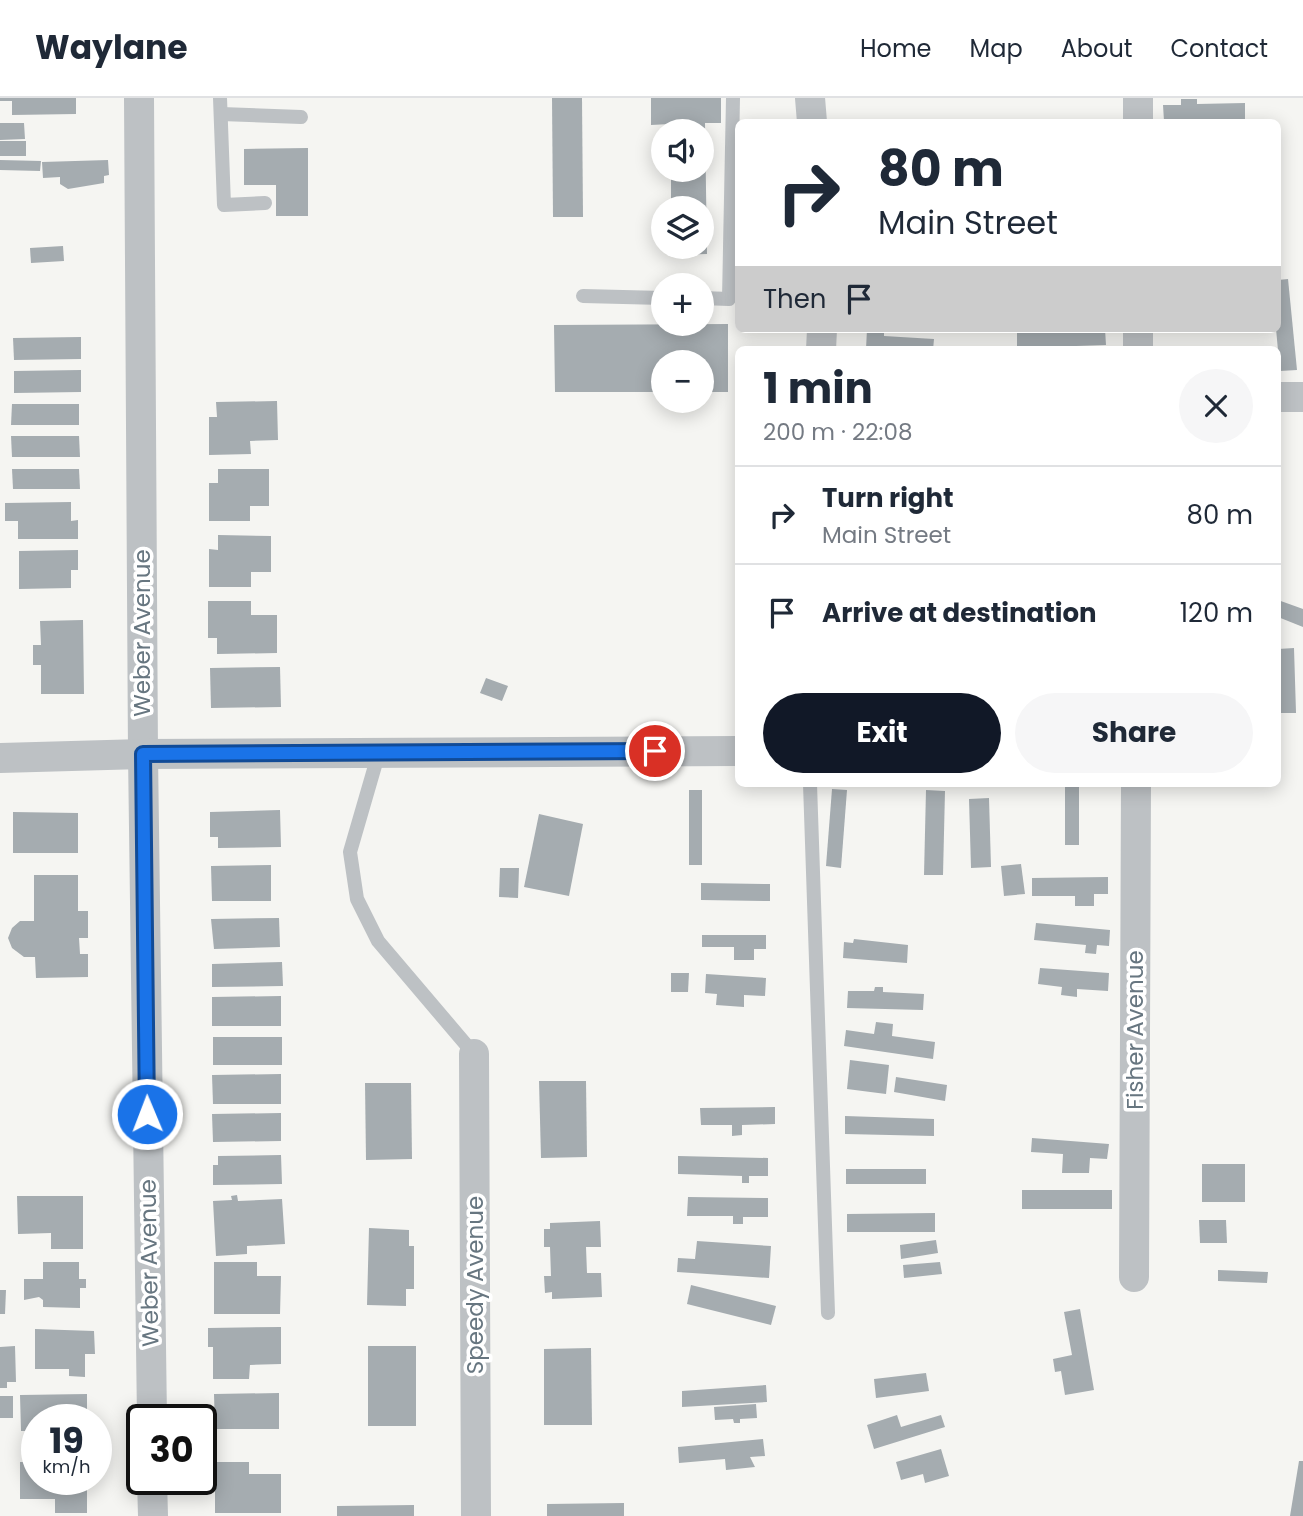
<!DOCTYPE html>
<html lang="en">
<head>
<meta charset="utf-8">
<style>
  :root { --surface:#fff; --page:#f6f6f7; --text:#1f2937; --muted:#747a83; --line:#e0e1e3; --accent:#111827 }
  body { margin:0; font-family:Poppins,sans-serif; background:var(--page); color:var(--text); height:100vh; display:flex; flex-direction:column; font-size:26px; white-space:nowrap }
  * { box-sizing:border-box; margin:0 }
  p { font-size:23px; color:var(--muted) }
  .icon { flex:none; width:38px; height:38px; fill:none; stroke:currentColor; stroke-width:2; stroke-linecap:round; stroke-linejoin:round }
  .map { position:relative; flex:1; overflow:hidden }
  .side { position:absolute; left:735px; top:248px; width:546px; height:441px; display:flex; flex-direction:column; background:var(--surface); border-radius:10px; box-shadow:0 4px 18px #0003 }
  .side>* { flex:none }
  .top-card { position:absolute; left:735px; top:21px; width:546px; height:214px; border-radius:10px; box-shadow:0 4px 18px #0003; background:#fff; color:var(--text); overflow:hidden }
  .fabs { position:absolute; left:651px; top:21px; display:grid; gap:14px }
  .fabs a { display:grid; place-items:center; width:63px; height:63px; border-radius:50%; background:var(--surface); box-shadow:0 4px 18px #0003; font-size:35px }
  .speed { position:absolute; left:21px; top:1306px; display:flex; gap:14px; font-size:35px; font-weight:700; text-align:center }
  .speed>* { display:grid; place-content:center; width:91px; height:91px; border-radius:50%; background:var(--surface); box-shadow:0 4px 18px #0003; line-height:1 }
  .speed small { font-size:18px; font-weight:400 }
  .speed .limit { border:4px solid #111; border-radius:10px; background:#fff; color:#111 }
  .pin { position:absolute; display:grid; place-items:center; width:60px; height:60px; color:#fff; margin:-30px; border:4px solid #fff; border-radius:50%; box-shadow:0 2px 7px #0007 }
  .me { position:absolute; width:77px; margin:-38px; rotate:359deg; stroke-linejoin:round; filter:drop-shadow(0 0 5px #0008) }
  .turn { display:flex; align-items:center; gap:24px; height:147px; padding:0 28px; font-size:32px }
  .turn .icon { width:91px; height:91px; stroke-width:2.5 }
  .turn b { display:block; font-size:49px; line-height:60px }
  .then { display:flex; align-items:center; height:66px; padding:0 28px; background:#0003; gap:14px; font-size:26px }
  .round { display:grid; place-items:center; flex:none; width:74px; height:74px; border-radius:37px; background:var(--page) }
  .summary { display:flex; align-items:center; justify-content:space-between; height:119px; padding:0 28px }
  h1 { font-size:42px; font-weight:700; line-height:52px }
  .button { display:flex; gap:14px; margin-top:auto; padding:14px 28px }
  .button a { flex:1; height:80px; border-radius:42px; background:var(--accent); color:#fff; font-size:28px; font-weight:700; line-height:80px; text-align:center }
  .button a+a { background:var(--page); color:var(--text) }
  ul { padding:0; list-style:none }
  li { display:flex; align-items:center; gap:21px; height:98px; padding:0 28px; border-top:2px solid var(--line) }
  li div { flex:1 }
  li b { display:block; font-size:26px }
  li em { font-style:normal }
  header { display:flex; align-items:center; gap:42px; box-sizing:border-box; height:98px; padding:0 35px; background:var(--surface); border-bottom:2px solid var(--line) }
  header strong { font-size:33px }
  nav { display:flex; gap:38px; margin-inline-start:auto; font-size:24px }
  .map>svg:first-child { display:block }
  .building { fill:#a5acb0 }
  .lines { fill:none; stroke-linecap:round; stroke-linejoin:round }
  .service { stroke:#bdc1c4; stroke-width:14 }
  .minor { stroke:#bdc1c4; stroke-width:30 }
  .route-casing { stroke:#114b97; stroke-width:18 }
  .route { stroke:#1a73e8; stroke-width:12 }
  .labels { text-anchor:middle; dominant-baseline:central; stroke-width:7; stroke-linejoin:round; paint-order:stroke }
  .street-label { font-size:23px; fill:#677680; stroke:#fff }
</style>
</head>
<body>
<header>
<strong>Waylane</strong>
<nav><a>Home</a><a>Map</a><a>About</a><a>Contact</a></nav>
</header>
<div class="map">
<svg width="1303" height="1418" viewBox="0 0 1303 1418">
  <rect width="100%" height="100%" fill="#f5f5f2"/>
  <g class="building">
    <path d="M0,0H76V16L12,17V3H0Z"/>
    <path d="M552,0H582L583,119H553Z"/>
    <path d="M651,0H721V25H705L707,156L671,157V149H702V110H671V72H702V33H670V26L651,27Z"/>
    <path d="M1181,1H1197V6L1245,5V21L1164,23L1163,7H1181Z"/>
    <path d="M0,25H24L25,41L0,42Z"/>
    <rect x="0" y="43" width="26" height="15"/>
    <path d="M308,50V118H276V87H244V51Z"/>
    <path d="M0,62L41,63L40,73L0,72Z"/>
    <path d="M108,62L109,77L104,78V85L68,91L60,86V79L43,80L42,64Z"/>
    <path d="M63,148L64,163L31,165L30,150Z"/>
    <path d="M1288,181L1297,272L1280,273L1276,231L1278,182Z"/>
    <path d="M728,226V294H702V264H663V294H555L554,227Z"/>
    <path d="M867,231H884V238L934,241L933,252L866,251Z"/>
    <path d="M1066,231H1105L1106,247L1017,250V233Z"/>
    <path d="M81,239V261L14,262L13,240Z"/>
    <path d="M81,272V294L14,295V273Z"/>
    <path d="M277,303L278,342L250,343L251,356L209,357V319H217L216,304Z"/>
    <path d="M12,306H79V327H11Z"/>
    <path d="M11,338H79L80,359H12Z"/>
    <path d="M12,371H79L80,391H13Z"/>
    <path d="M218,371H269V408H250V423H209V385H218Z"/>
    <path d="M71,404V423L78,422V441H18V423H5V405Z"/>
    <path d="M218,437L271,438V474H251V489H209V451L218,452Z"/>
    <path d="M78,452V472H71V490L19,491V453Z"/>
    <path d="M1278,502L1303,511V529L1278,519Z"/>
    <path d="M208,503H251V517H277V555L217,556V540H208Z"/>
    <path d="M83,522L84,596H41V567H33V547H41L40,523Z"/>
    <path d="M1294,550L1296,615H1280L1278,551Z"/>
    <path d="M280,569L281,609L211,610L210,570Z"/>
    <path d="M486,580L508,588L502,603L480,595Z"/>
    <rect x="1065" y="686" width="14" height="61"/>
    <path d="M832,691L847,692L841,770L826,768Z"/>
    <rect x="689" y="692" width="13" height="75"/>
    <path d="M926,692L945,693L943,777H924Z"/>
    <path d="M989,700L991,769L971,770L969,701Z"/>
    <path d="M280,712L281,749L218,750V739H210V714Z"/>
    <path d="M13,714L78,715V755H13Z"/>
    <path d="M539,716L583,726L569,798L524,789Z"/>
    <path d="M1021,766L1025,796L1004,798L1001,768Z"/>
    <path d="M271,767V803H212L211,768Z"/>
    <path d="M500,770H519L518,800L499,799Z"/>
    <path d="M34,777H78V813H88V840H79L80,856H88V879L36,880L35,859H24L12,850L8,840L12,830L20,823H34Z"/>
    <path d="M1108,779V796H1094V808H1075V798H1032V780Z"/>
    <path d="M701,785L770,786V803L701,802Z"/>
    <path d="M279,820L280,849L214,851L211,821Z"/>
    <path d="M1036,825L1110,832L1109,848L1097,847L1096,856L1085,855L1086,847L1034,842Z"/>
    <path d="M702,837H766V851H754V862H734V849H702Z"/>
    <path d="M854,841L908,847L907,865L843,860L844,844L853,845Z"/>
    <path d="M282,864L283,888L212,889V866Z"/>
    <path d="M1040,870L1109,875L1108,893L1077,891V899L1061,897L1062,889L1038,886Z"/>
    <path d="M671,875H689L688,894H671Z"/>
    <path d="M706,876L766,880L765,898L744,897V909L716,907L717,896L705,895Z"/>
    <path d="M875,889H883V894L924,896L923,912L847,910L848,893H874Z"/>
    <path d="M281,898V928H212V899Z"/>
    <path d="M876,924L893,926L892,938L935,944L933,961L844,948L846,932L874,936Z"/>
    <rect x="213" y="939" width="69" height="28"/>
    <path d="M850,962L889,967L886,996L847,991Z"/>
    <path d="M281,976V1006H213L212,977Z"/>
    <path d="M896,979L947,987L945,1003L894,994Z"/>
    <path d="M539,983H586L587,1059L541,1060Z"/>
    <path d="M365,985H411L412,1061L366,1062Z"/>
    <path d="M775,1009V1026L742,1027V1037L732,1038V1027H701L700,1010Z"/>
    <path d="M281,1015V1043L213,1044L212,1016Z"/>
    <path d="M845,1018L934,1021V1038L845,1036Z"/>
    <path d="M1032,1040L1109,1046L1107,1061L1090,1060L1089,1075H1062L1063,1056L1031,1054Z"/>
    <path d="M281,1057L282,1086L213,1087V1067H218V1058Z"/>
    <path d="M678,1058L768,1060V1078H749V1085H742V1078L678,1076Z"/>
    <rect x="1202" y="1066" width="43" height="38"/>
    <rect x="846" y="1071" width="80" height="15"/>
    <rect x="1022" y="1092" width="90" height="19"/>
    <path d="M237,1097L238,1103L282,1101L285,1146L247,1148V1156L216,1158L213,1103L232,1102L231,1098Z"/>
    <path d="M17,1098H83V1151H51V1135L18,1136Z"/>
    <path d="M688,1099L768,1100V1119H743V1126H733V1118H687Z"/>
    <path d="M935,1115V1134H847V1116Z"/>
    <path d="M1199,1122H1226L1227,1145H1200Z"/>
    <path d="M600,1123L601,1149H586L587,1175H601L602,1199L552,1201V1194L545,1195L544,1178H551L550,1149H544V1131H550V1125Z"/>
    <path d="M369,1130L409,1132V1148H414V1191H406V1208L367,1207Z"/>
    <path d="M936,1142L938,1155L901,1161L900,1147Z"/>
    <path d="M697,1143L771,1148L769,1180L677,1174L678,1160L695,1161Z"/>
    <path d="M43,1164H79V1181H86V1190H80V1210L43,1209V1202L39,1199L24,1202V1181H43Z"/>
    <path d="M214,1164H257V1178H281L280,1216H214Z"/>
    <path d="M940,1164L942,1176L904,1180L903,1167Z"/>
    <path d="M1218,1172L1268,1174L1267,1185L1218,1183Z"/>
    <path d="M691,1187L776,1208L771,1227L687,1206Z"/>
    <path d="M0,1192H6L5,1216H0Z"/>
    <path d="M1080,1211L1094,1292L1065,1297L1061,1273L1055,1274L1053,1261L1072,1257L1064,1214Z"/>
    <path d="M281,1229V1266L250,1267L249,1281H213V1249H208V1230Z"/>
    <path d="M35,1231L94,1233L95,1256H85V1279L69,1278V1271H35Z"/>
    <path d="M15,1248L16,1284H7V1290H0V1249Z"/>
    <rect x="368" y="1248" width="48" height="80"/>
    <path d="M591,1250L592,1327H544V1251Z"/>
    <path d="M926,1275L929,1293L876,1300L874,1281Z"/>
    <path d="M766,1287L767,1304L682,1309V1293Z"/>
    <path d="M279,1295V1331H215L214,1296Z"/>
    <path d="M87,1296V1321H37V1333H21L20,1297Z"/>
    <rect x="0" y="1298" width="13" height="22"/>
    <path d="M756,1306L757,1320L740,1321V1325H734L733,1321L715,1322L714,1309Z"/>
    <path d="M897,1317L901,1329L941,1317L945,1329L874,1351L867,1327Z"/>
    <path d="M763,1341L765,1358L750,1359L755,1369L726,1372L725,1361L679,1365L678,1349Z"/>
    <path d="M941,1351L949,1378L925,1385L923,1376L901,1382L896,1364Z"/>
    <path d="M1299,1363H1303V1418H1290Z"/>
    <path d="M20,1364H37V1381H87V1415H55V1401H20Z"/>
    <path d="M215,1364H249V1376H281V1415H215Z"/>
    <path d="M624,1405V1418H547V1406Z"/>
    <path d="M414,1407V1418H337V1408Z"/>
  </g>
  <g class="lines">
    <g class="service">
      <path d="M220,0L224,107L265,105"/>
      <path d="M221,16L301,19"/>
      <path d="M583,198L663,200"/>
      <path d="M702,200L729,201L733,0"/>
      <path d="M379,654L350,754L357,801L378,843L474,956"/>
      <path d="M810,686L828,1215"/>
    </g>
    <g class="minor">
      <path d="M139,0L143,656L152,1321"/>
      <path d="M810,0L812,24"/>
      <path d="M1138,24V0"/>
      <path d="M821,252L822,231"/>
      <path d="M1138,252V231"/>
      <path d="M1278,299H1303"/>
      <path d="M0,660L143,656L738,653"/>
      <path d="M474,956L476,1418"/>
      <path d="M1134,1179L1136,686"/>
      <path d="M152,1381L153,1418"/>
    </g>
  </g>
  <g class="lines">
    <g class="route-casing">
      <path id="route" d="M147,1016L143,656L655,653"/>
    </g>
    <use href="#route" class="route"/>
  </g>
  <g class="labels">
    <g class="street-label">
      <text transform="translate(142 535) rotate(-90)">Weber Avenue</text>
      <text transform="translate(1135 932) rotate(-90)">Fisher Avenue</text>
      <text transform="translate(149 1165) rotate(-91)">Weber Avenue</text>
      <text transform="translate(475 1187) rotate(-90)">Speedy Avenue</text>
    </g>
  </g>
</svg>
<div class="fabs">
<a><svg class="icon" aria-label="sound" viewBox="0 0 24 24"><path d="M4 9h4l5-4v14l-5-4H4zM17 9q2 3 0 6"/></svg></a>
<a><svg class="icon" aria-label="layers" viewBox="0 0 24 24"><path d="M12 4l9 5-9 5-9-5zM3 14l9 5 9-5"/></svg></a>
<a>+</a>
<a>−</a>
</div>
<div class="speed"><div>19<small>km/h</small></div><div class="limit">30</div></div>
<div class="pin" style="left:655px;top:653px;background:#d93025"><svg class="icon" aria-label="arrive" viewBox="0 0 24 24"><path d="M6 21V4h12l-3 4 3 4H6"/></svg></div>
<svg class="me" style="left:147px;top:1016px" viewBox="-20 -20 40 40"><circle r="17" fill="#1a73e8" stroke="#fff" stroke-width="3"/><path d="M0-11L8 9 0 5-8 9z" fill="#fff"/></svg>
<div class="top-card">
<div class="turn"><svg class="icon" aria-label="right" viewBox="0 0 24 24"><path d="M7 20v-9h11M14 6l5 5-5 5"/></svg><div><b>80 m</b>Main Street</div></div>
<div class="then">Then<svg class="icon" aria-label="arrive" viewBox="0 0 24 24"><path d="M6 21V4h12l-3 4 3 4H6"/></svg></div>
</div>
<section class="side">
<div class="summary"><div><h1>1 min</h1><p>200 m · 22:08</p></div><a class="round"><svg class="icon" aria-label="close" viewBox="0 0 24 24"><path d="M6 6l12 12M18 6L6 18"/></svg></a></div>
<ul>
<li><svg class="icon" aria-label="right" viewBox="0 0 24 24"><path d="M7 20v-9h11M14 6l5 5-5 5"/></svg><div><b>Turn right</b><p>Main Street</p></div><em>80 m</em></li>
<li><svg class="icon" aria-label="arrive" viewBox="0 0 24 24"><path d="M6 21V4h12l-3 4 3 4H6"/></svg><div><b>Arrive at destination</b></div><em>120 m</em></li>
</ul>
<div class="button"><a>Exit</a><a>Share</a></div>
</section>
</div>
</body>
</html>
